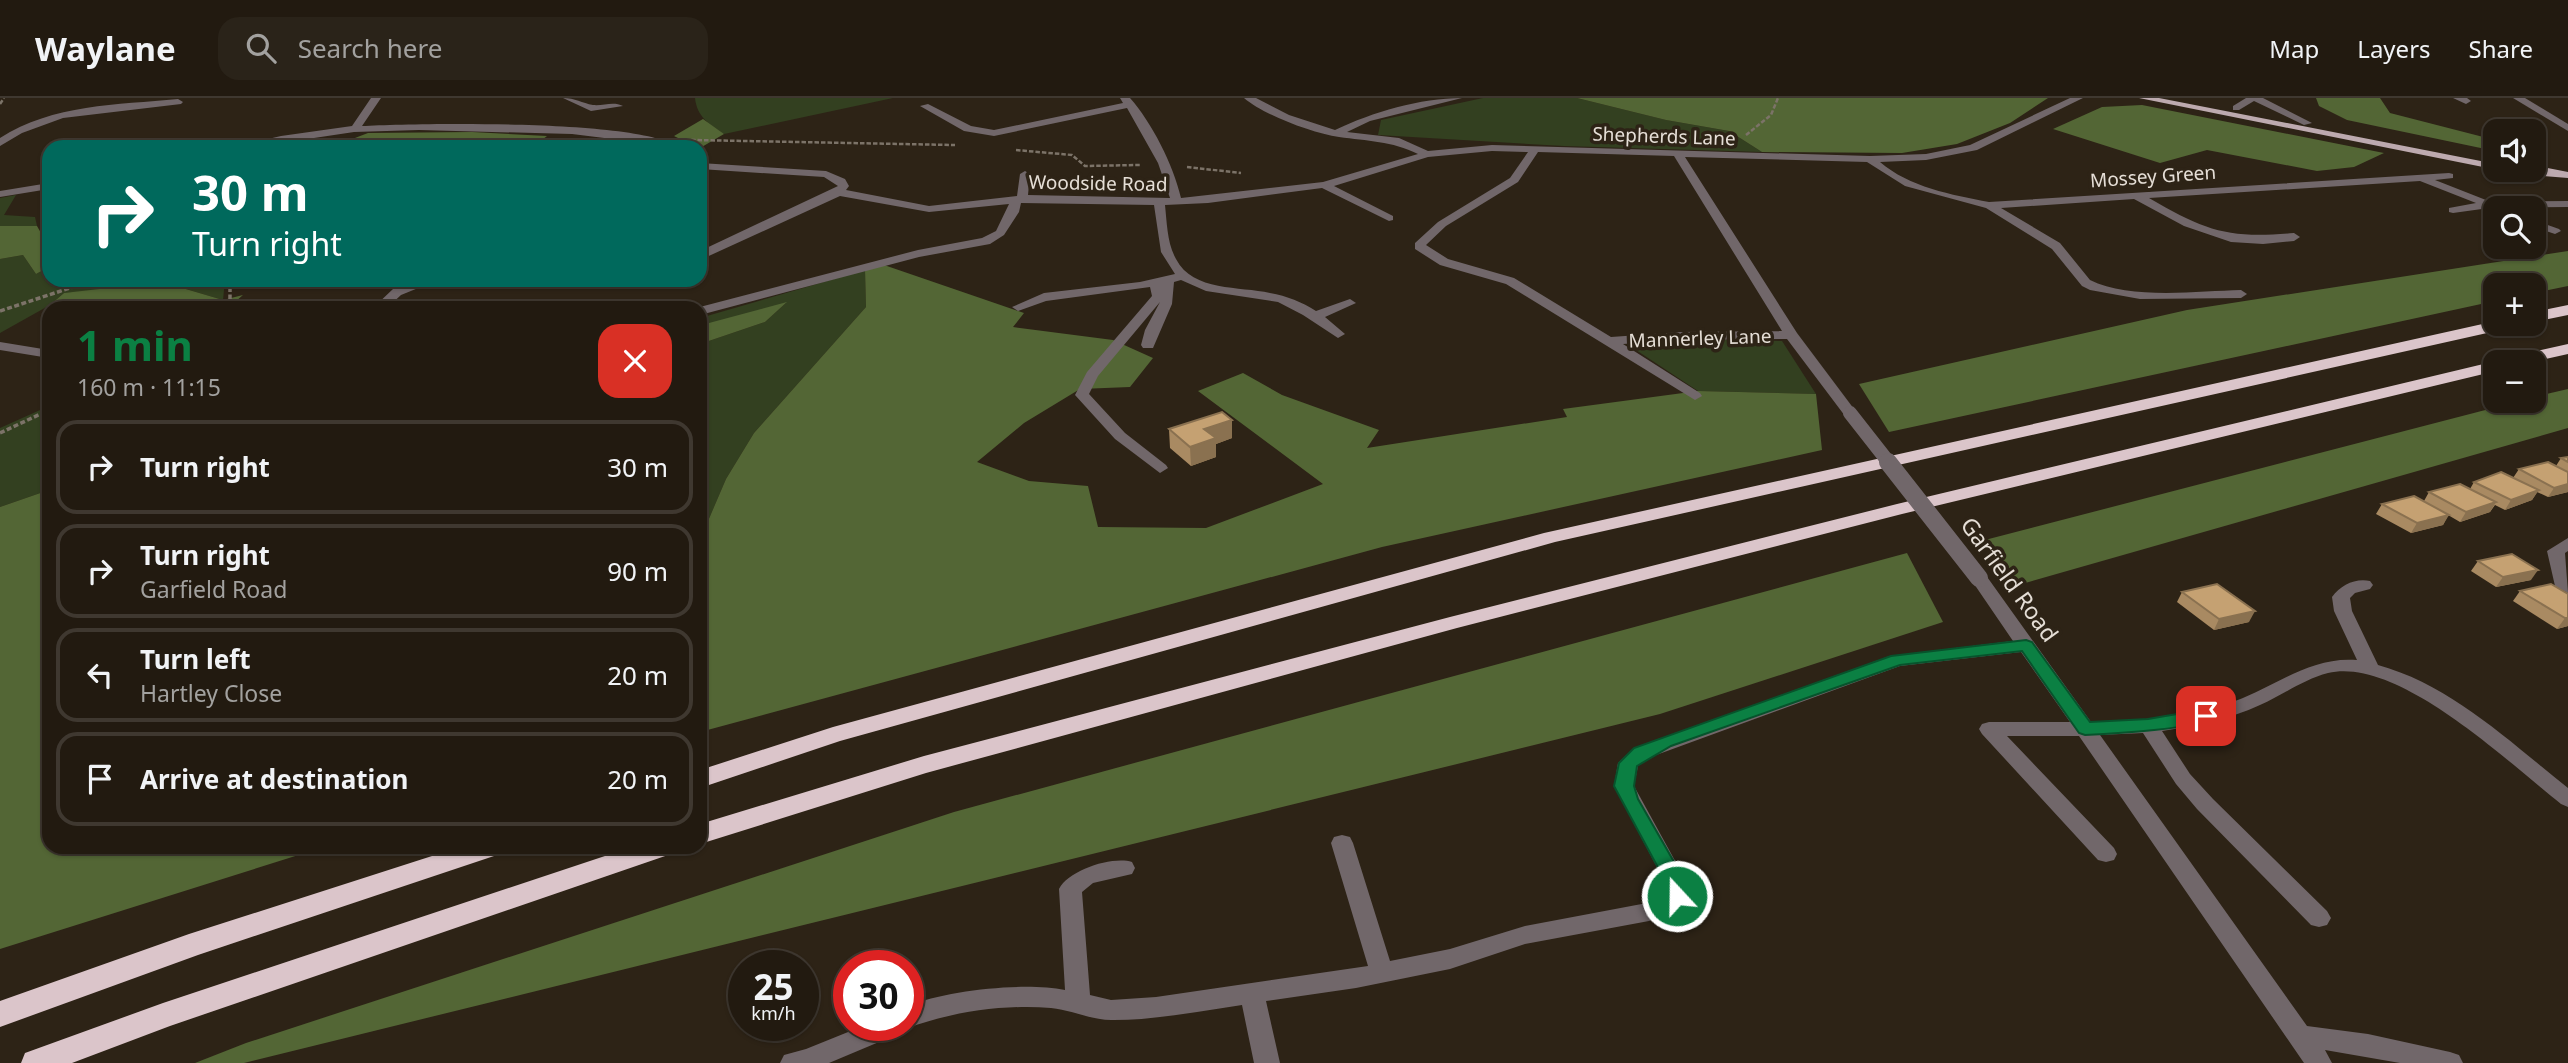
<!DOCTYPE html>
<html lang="en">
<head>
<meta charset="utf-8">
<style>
  :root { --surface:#221a10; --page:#2a2319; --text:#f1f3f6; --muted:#a2a19f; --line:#3f3830; --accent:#0b8043 }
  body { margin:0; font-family:"Noto Sans",sans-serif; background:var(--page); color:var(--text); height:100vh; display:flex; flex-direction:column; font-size:26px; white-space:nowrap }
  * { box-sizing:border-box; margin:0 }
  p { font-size:23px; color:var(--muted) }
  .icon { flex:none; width:38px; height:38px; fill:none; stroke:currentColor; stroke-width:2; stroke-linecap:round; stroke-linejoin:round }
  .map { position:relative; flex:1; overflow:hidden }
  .details { position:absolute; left:42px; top:203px; width:665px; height:553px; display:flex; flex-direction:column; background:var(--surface); border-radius:21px; box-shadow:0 2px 5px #0004,0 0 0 2px var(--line) }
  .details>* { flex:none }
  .guide { position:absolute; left:42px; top:42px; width:665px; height:147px; border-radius:21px; box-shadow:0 2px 5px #0004,0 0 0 2px var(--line); background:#00695c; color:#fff; overflow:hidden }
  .fabs { position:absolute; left:2483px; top:21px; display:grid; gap:14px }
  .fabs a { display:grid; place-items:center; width:63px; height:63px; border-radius:14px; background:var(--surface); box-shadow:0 2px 5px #0004,0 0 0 2px var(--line); font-size:35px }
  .speed { position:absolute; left:728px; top:852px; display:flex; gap:14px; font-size:35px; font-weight:700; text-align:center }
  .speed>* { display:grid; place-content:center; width:91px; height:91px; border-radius:50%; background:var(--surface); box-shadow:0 2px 5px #0004,0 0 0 2px var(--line); line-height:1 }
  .speed small { font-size:18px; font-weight:400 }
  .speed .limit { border:10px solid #d22; background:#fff; color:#111 }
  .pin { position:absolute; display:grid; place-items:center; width:60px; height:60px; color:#fff; margin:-30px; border-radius:14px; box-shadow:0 4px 10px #0006 }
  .me { position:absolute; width:77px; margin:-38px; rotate:339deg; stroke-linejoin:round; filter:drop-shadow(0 0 5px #0008) }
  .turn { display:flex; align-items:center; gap:24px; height:147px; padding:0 35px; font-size:32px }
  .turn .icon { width:91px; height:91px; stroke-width:2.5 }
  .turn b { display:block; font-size:49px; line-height:60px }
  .round { display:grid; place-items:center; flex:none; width:74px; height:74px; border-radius:21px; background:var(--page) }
  .summary { display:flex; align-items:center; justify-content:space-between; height:119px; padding:0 35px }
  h1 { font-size:42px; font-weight:700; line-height:52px; color:var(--accent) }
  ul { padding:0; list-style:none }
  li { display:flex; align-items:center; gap:21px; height:94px; margin:0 14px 10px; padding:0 21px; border:4px solid var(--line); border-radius:21px }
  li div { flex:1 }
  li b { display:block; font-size:26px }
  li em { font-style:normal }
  header { display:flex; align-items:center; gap:42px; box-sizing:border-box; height:98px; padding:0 35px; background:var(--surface); border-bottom:2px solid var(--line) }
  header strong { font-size:33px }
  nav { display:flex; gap:38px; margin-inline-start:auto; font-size:24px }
  .search { width:490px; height:63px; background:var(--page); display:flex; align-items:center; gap:18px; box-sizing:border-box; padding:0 24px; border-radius:21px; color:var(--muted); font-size:26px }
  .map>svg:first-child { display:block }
  .green { fill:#334020 }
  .forest { fill:#536635 }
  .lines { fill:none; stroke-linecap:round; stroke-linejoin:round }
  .path-far1 { stroke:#7c7368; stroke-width:2.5; stroke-dasharray:4.5 2; stroke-linecap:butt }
  .path { stroke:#7c7368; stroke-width:3.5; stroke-dasharray:5 2.5; stroke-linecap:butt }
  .minor { fill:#71676a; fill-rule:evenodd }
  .major { fill:#bdaaaf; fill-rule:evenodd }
  .highway { fill:#dbc5ca; fill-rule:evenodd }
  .minor-bridge-far1 { stroke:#71676a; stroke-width:14 }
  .minor-bridge { stroke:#71676a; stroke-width:18 }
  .wall { fill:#a98a62 }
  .shaded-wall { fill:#8a7150 }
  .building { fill:#c5a172; stroke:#8a7150; stroke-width:2 }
  .route { fill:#0b8043; stroke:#07532c; stroke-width:2 }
  .labels { text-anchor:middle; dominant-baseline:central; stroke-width:7; stroke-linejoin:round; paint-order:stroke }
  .far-street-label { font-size:19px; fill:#e5ded6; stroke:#2d2316 }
  .street-label { font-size:23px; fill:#e5ded6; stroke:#2d2316 }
</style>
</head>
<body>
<header>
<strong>Waylane</strong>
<div class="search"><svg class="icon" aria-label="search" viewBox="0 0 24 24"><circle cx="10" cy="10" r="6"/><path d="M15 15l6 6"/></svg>Search here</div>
<nav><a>Map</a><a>Layers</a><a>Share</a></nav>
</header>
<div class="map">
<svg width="2568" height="965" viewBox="0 0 2568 965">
  <rect width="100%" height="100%" fill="#2d2316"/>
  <g class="green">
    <path d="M695,0H893L724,36C709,26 697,19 695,0Z"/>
    <path d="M1483,0H1577L1666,22L1729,33L1762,54L1564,48L1378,37L1381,22Z"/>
    <path d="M16,97L4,117L35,119L37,128H0V100Z"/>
    <path d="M23,157L36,176L49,169V182H225L223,202L179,189L64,195L50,207L0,235V161Z"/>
    <path d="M865,172L866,209L754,335L726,381L708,423L700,434V246L765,224L786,205L700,229V220Z"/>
    <path d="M1694,241L1782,243L1816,296L1698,293L1633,250L1639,245Z"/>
    <path d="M49,308V392L0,409V330Z"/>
  </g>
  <g class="forest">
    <path d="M1577,0H2048L2010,25L1957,46L1902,55L1762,54L1729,33L1666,22Z"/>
    <path d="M2316,0H2380L2390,15L2495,42V53L2347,22L2319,8Z"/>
    <path d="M2142,7L2384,55L2354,69L2317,73L2207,52L2160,65L2053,31L2102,9Z"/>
    <path d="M703,21L724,36L700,50L687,49L684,43L674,38Z"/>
    <path d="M472,34L547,38L533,49L334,48L368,35Z"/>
    <path d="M0,128H37L49,149V169L36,176L23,157L0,161Z"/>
    <path d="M2568,153V188L2534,195V187H2496L2495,203L1889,334L1859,286L2187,212Z"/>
    <path d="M884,167L1024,215L1013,229L1113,242L1153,260L1130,289L1080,291L1024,325L977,364L1029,383L1088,388L1098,429L1206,430L1323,386L1198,293L1243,275L1282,297L1379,332L1367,350L1567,319L1563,311L1698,293L1816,296L1822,352L1382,449L700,634V434L708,423L726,381L754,335L866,209L865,172Z"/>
    <path d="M135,187L179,189L223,202L243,197L228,210H208L221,202L50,207L64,195Z"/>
    <path d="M787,204L765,224L700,246V229L709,225Z"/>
    <path d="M2568,291V330L2011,489L1981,443L2520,303H2534V299Z"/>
    <path d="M49,392V749H324L0,851V409Z"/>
    <path d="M1907,455L1943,524L1660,616L244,965H195L246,945L954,714Z"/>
  </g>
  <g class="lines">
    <g class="path-far1">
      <path d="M0,6L4,0"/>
      <path d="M1746,37L1771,17L1778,0"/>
      <path d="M691,42L955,47"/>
      <path d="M1016,52L1072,57L1085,68L1140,67"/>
      <path d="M1187,69L1241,75"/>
    </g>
    <g class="path">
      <path d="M219,210L230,204V182"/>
      <path d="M0,213L79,187L112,182"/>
      <path d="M0,335L49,312"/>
    </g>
    <g class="minor">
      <path d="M371,0H381L362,28C417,25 641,21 677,49L572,36L419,32L354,34L254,49H233L281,38L352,28Z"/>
      <path d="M563,0C575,0 582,5 593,7C604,8 613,3 623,8L591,13Z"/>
      <path d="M1120,0H1130C1152,25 1173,66 1181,100L1323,84L1418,56C1392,43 1367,43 1339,39C1312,35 1264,17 1244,0H1256L1289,17L1335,32C1373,14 1420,0 1462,0L1370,23L1347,34L1399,40L1428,53L1492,47L1870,58L1926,56L1970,47L2070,0H2083L1977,52L1926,62L1880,64C1909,89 1952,97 1989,104L2449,75L2453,76V80L2435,82L2491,104L2568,103V109L2489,110L2453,115L2449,114V110L2476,105L2420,83L2149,100C2206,133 2228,141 2294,135L2300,139L2294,143L2263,146L2231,144L2184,128L2134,101L2001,110L2060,145L2090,182C2129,202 2198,193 2241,192L2247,196L2241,200L2140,201L2090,192L2082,188L2052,151L1986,110L1905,88L1867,64L1685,59L1797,235L1857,315L1850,319L1845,318L1787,241L1681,242L1623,246L1700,295L1702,298L1695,302L1506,186L1440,167L1415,151V145L1438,124L1510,80L1528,54L1492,53L1428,59L1334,88L1393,118V122L1389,123L1322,90L1208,105L1165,107C1167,125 1167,145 1176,161C1193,194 1240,188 1270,195C1287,198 1302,204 1316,213L1350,201L1356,205L1325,219L1345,236L1338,240L1303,217L1278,204L1206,193L1181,182L1174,184L1172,206L1153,250H1143L1141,247L1145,232L1160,204L1098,278L1089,296L1125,335L1166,367L1168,370L1160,375L1115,341L1075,297L1087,274L1152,198L1150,189L1046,203L1018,213L1012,209L1044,195L1140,184L1175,176L1161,154L1154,107L1021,105L1019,114L1004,137L990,146L919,159L700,217V210H696L918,152L982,140L996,133L1009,106L929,114L840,98L700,162V153L838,88L824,79L700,71V65L826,73L845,81L849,88L846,92L929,108L1017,98L1020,76L1025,73L1030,76L1028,97L1170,100L1158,65L1127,10L994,38L964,33L920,8L928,6L971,28L994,32L1123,5ZM1538,54L1674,58L1782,233L1681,234L1611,239L1514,180L1448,161L1426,147L1446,128L1518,84Z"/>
      <path d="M2246,0H2263L2312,25L2304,27L2254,3L2239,12H2233V8Z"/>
      <path d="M2453,0H2467L2471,3L2466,6Z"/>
      <path d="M2513,0H2525L2568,26V33Z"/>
      <path d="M178,1L183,4L181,6L63,20L22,35L0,48V40C53,6 117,7 178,1Z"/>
      <path d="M49,85V91L0,99V93Z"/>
      <path d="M2534,122L2559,131L2561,133L2555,136L2534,129Z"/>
      <path d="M420,182H438L401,197L387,210H373L393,191Z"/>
      <path d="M0,244L49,252V260L0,252Z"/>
      <path d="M2568,440V453L2565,455L2568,495L2555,488L2547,453Z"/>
      <path d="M1979,475L1985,476L2091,624C2139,622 2189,620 2235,603C2276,588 2311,558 2357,562L2334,513L2332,499C2341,487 2355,480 2370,483L2373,487L2370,491L2355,495L2350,500L2352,513L2378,567C2451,587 2510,644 2568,690V709L2561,706C2509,665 2398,558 2328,575C2304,581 2283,597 2260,607C2230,621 2195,628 2162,633L2190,676L2213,701L2327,813L2331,820L2327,827L2319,829L2311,827L2197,711L2176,686L2143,635L2100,637L2307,928L2368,936L2450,954L2459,957L2463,965H2400L2325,952L2332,965H2304L2079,638H2007L2114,750L2117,756L2114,762L2106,764L2098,762L1982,636L1979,631L1982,626L1989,624H2070L2021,554L1900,568L1648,660L1638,668L1634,688L1690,790L1685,804L1678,812L1649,823L1525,846L1450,871L1356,890L1266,903L1280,965H1254L1242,907C1200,913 1157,922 1114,922C1093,923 1072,912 1051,910C1005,906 951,914 908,930L902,928H908V908C947,892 1024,884 1065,892L1059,791C1069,772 1112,758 1132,764L1135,770L1132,776L1093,785L1082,794L1090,897L1111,902L1156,899L1368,868L1331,745L1334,739L1342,737L1350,739L1353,745L1390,863L1450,851L1525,828L1647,805L1662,800L1668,790L1614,688L1618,665L1634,650L1890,558L2013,543L1970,480Z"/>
      <path d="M863,928H901L898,936L829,965H780L784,957L806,951Z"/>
    </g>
    <g class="major">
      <path d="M2139,0H2159L2496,66L2498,72Z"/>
      <path d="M2537,68L2568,74V80L2508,75L2503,72H2534Z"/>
    </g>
    <g class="highway">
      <path d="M2568,207V217L2534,224V214Z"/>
      <path d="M2496,223L2513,226L2505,231L1555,444L840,643L700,690V672L833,629L1544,435Z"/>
      <path d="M2568,246V256L2532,264H2503L2505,260Z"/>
      <path d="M2496,263L2501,264H2496V273L1902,416L1457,530L926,675L700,746V726L924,658L1450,519L1897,406Z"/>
      <path d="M460,749H504L500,756L198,857L0,929V903L189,836Z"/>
      <path d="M632,749H675L671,756L170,928L72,965H21L25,955L163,905Z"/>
    </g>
    <path class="minor-bridge-far1" d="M1850,315L1890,366"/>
    <path class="minor-bridge" d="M1888,364L1979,480"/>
  </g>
  <g class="wall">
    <path d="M1169,331L1232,340L1216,346V359L1191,368L1170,350Z"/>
    <path d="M2568,359V394L2548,399L2537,394L2532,402L2505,412L2495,407L2490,414L2460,424L2448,417L2443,427L2411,435L2376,416L2382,406L2424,403L2429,394L2470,391L2474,384L2513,380L2519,371L2556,368L2561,360Z"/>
    <path d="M2478,463L2531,482L2496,489L2471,473Z"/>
    <path d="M2520,493L2568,496V528L2557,531L2513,503Z"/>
    <path d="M2182,494L2249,524L2214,532L2177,504Z"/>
  </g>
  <g class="shaded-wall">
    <path d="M1232,322V340L1216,346V359L1191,368L1190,349L1204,331Z"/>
    <path d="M2568,386V394L2548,399L2554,390Z"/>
    <path d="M2539,392L2532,402L2505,412L2511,402Z"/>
    <path d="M2496,404L2490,414L2460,424L2466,414Z"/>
    <path d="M2449,417L2443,427L2411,435L2417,425Z"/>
    <path d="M2538,472L2531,482L2496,489L2503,479Z"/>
    <path d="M2255,513L2249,524L2214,532L2219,521Z"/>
    <path d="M2565,520H2568V528L2557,531Z"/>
  </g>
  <g class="building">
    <path d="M1222,314L1232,322L1204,331L1216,340L1190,349L1169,331Z"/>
    <path d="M2568,359V364L2561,360Z"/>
    <path d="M2548,364L2568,374V386L2554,390L2519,371Z"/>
    <path d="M2501,374L2539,392L2511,402L2474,384Z"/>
    <path d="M2460,386L2496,404L2466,414L2429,394Z"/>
    <path d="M2414,398L2449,417L2417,425L2382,406Z"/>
    <path d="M2512,456L2538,472L2503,479L2478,463Z"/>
    <path d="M2217,486L2255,513L2219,521L2182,494Z"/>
    <path d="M2551,486L2568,496V520H2565L2520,493Z"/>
  </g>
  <path class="route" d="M2026,542L2032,544L2090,624L2148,621L2206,611L2215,618C2205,631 2106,636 2085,637L2079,635L2022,553L1900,567L1671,648L1637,668L1634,688L1638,701L1689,790L1685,804H1670L1667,798L1669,790L1614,688L1619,665L1634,650L1891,558Z"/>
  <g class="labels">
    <g class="far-street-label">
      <text transform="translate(1664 38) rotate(2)">Shepherds Lane</text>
      <text transform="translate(2153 78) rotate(-4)">Mossey Green</text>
      <text transform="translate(1098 85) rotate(1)">Woodside Road</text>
      <text transform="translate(1700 240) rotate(-2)">Mannerley Lane</text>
    </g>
    <g class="street-label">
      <text transform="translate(2010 481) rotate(54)">Garfield Road</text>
    </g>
  </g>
</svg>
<div class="fabs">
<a><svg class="icon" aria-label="sound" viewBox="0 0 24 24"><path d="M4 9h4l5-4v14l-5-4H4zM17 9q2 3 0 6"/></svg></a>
<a><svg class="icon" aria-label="search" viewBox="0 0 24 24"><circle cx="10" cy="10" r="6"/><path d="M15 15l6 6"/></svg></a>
<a>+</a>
<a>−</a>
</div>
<div class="speed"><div>25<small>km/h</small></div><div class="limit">30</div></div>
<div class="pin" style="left:2206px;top:618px;background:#d93025"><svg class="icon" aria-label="arrive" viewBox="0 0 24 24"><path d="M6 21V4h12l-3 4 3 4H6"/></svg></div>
<svg class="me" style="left:1677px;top:798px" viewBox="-20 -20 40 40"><circle r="17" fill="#0b8043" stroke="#fff" stroke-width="3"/><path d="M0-11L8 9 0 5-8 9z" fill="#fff"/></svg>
<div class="guide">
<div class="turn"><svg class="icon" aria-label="right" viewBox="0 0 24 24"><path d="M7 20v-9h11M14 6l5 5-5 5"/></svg><div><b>30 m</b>Turn right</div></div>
</div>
<section class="details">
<div class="summary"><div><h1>1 min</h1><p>160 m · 11:15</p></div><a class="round" style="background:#d93025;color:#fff"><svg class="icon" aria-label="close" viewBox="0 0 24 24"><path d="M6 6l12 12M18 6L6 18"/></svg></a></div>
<ul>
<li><svg class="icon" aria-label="right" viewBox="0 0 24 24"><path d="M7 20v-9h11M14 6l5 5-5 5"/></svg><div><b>Turn right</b></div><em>30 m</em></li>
<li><svg class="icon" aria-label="right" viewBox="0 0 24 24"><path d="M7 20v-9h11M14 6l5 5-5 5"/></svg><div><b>Turn right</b><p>Garfield Road</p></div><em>90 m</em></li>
<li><svg class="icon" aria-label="left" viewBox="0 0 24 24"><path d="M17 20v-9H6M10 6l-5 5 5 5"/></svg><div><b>Turn left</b><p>Hartley Close</p></div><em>20 m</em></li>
<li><svg class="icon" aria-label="arrive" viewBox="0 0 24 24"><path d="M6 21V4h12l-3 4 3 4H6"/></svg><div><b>Arrive at destination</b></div><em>20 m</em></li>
</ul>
</section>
</div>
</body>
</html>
